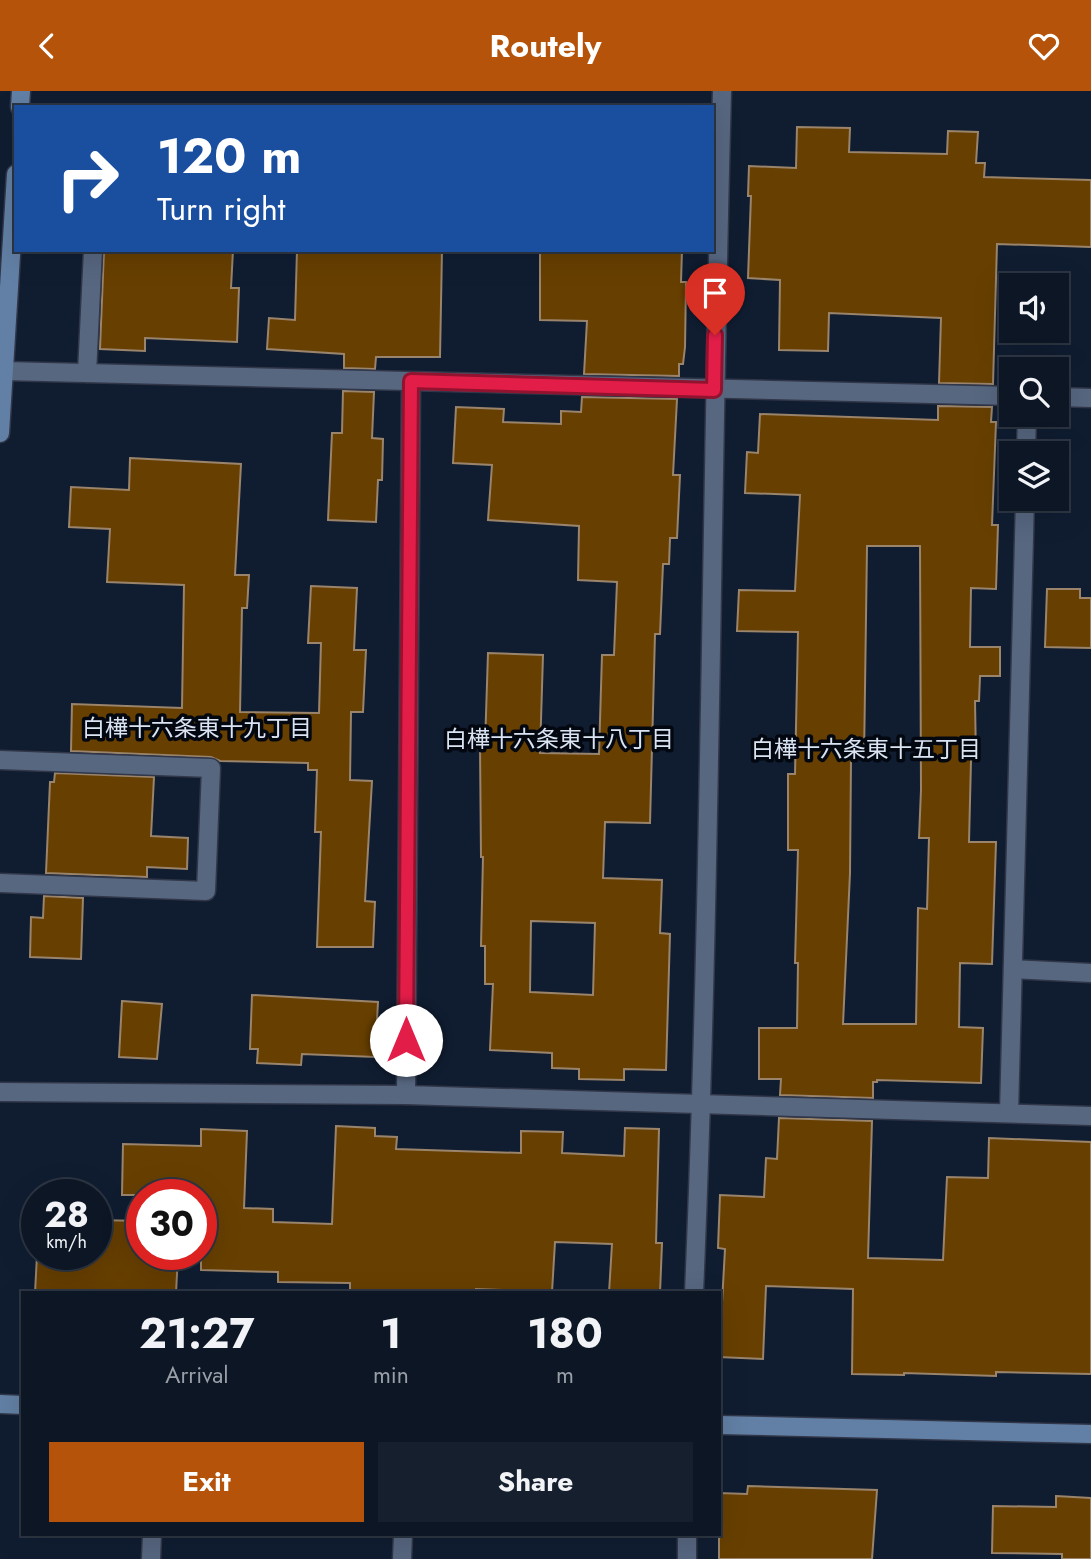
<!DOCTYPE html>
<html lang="en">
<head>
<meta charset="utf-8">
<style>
  :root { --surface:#0c1625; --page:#151f2d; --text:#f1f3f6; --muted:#9a9fa7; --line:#2c3542; --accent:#b45309 }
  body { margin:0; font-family:Jost,"Noto Sans JP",sans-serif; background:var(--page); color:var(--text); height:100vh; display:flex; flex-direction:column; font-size:26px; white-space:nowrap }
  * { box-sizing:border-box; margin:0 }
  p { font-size:23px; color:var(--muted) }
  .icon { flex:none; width:38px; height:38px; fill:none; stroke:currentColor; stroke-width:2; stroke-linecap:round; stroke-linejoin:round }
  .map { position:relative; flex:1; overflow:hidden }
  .panel { position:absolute; left:21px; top:1200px; width:700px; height:245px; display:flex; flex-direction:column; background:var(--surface); border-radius:0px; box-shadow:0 7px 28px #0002,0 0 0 2px var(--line) }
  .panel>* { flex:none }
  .hud { position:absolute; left:14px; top:14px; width:700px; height:147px; border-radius:0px; box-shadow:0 7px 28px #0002,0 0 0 2px var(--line); background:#1a4fa0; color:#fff; overflow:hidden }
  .fabs { position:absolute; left:999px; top:182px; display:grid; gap:14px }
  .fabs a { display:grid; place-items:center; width:70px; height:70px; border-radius:0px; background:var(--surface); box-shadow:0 7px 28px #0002,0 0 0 2px var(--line); font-size:35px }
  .speed { position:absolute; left:21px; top:1088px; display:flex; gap:14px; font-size:35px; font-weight:700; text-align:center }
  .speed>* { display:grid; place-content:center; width:91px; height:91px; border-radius:50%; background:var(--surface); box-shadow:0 7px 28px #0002,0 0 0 2px var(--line); line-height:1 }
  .speed small { font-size:18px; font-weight:400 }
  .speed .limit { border:10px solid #d22; background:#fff; color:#111 }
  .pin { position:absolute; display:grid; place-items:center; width:60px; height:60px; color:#fff; margin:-72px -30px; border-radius:50% 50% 50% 0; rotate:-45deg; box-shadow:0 0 7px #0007 }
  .pin .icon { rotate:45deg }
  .me { position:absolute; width:77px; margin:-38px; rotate:0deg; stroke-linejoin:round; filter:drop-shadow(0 0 5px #0008) }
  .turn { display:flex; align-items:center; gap:24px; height:147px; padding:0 28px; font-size:32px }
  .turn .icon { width:91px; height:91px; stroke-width:2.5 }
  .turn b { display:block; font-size:49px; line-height:60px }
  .eta { display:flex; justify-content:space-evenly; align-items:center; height:119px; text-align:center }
  .eta b { font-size:42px; font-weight:700; line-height:49px }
  .button { display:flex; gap:14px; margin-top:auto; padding:14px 28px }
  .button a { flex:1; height:80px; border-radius:0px; background:var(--accent); color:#fff; font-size:28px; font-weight:700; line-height:80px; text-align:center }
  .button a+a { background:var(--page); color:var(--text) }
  header { display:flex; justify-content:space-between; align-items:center; height:91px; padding:0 28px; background:var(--accent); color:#fff; font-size:32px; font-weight:700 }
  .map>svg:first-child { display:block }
  .building { fill:#673f00; stroke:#9a846b; stroke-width:2; fill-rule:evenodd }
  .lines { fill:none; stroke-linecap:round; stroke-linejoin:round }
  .lane-casing { stroke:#313749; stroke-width:21 }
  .street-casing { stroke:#313749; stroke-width:21 }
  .secondary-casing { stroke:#313749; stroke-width:21 }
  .lane { stroke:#576780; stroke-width:18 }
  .street { stroke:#576780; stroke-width:18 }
  .secondary { stroke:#6280a5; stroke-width:18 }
  .route-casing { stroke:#92132f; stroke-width:18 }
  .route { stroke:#e11d48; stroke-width:12 }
  .labels { text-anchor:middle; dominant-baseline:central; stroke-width:7; stroke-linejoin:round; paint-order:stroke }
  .neighbourhood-label { font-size:23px; fill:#dae3f2; stroke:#030710 }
</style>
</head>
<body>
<header><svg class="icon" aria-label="back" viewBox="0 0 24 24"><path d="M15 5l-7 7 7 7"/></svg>Routely<svg class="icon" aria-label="heart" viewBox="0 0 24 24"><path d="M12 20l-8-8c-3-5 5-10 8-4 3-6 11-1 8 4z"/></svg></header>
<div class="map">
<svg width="1091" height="1468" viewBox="0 0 1091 1468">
  <rect width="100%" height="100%" fill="#101d31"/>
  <g class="building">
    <path d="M797,36L850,37L849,61L947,63L948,40L978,41L976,72H985L984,86L1091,89V156L997,153L993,293L939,292L941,227L829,222L828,260L779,259L780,189L748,187L751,105H748L749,75L796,77Z"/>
    <path d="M104,159L168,162V159H233L231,197H239L237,251L145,247V260L100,258Z"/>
    <path d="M297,159H442L440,266H376L375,278L344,277V263L267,258L269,227L295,229Z"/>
    <path d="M540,159H682L681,191H686L685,256L683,273H679V285L584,283L587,230L540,229Z"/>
    <path d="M343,300L374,301L372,347L383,348L382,389H378L376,431L328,429L332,342H342Z"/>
    <path d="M582,306L677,308L673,384H680L677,447H670L669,473H663L660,543H655L650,732L605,731L603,787L662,789L660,842L670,843L666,979L624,978V989L579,988V978L552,977V962L490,959L493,893H485V855H481L483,766H481L480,654H485L488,562L543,564L540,662L599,663L602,564H614L617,491L578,489L579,435L488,429L492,374L453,372L456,316L504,318L503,331L561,333V320L581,321ZM531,830L595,832L593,904L530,901Z"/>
    <path d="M938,315L992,316L991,331H996L992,434H998L996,498L971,497L970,556H1000V585H980L979,610H975L976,669H971L969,751H996L992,873L960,872L959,936L983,937L981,992L877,989V991H873V1007L780,1004L781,988H759V937H797L798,872H795L798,759H788V683H795L798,541L737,540L739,499L795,500L800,404L745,402L747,361L758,362L760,323L938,329ZM867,455H920L921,699L919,747H929L927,818L918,817L916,933H843L850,782L851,668H864Z"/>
    <path d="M130,367L241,373L235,484H249L247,517H242L240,621L319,622L321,552H308L311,495L357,497L354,559H366L363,621H351L350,689L372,690L365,810L375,811L373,856H317L321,741H315L317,679H308V672L220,670L211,666L71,660L72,613L182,617L184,494L107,491L110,438L69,436L71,396L129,399Z"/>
    <path d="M1047,498H1080V507H1091V557L1045,556Z"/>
    <path d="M55,682L154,686L151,745L188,747L187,778L147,776V786L46,782L50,691H54Z"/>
    <path d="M44,805L83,807L81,868L30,866L31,826L43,827Z"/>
    <path d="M252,904L378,911L375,966L302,963L301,974L257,972L258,958H250Z"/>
    <path d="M122,910L162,913L157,968L119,966Z"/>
    <path d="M779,1027L872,1030L868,1167L943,1169L947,1086L988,1087L989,1047L1091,1051V1283L996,1281V1285L904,1282V1284L852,1283L853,1198L766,1195L763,1268L719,1266L725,1158L718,1157L720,1104L764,1106L766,1067L777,1068Z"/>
    <path d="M336,1035L375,1037V1045L397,1046L396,1058L521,1062V1040L563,1041L562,1062L624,1065L625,1037L659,1038L656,1152H662L660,1202H609L612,1153L555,1151L552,1201L476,1198V1202H350V1192L278,1191V1181L201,1179V1104H122L123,1053L201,1055V1038L247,1040L244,1117L273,1118V1131L332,1133Z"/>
    <path d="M96,1129L142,1130V1164H178L176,1202H35L37,1164H96Z"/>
    <path d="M748,1395L877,1399L872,1468H719V1402L747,1403Z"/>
    <path d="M1056,1405L1091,1407V1468H1062V1463L992,1462L993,1415L1056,1416Z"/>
  </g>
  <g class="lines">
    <g class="lane-casing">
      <g id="lane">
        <path d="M87,282L93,159"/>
        <path d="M0,669L211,677L206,800L0,792"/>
        <path d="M1013,878L1091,882"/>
      </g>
    </g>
    <g class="street-casing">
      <g id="street">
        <path d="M4,280L1012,305"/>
        <path d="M1057,306L1091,307"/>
        <path d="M1026,362L1027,324"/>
        <path d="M0,1001L406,1004L1091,1025"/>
        <path d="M406,1004L411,291"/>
        <path d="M1009,1022L1025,408"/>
        <path d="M694,1202C711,802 711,401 722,0"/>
        <path d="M151,1468L152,1444"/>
        <path d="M402,1468L403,1444"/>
        <path d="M687,1468V1444"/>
      </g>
    </g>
    <g class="secondary-casing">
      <g id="secondary">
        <path d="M20,16L21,0"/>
        <path d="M0,342L16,83"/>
        <path d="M0,1313L23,1314"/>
        <path d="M719,1334L1091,1343"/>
      </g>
    </g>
    <use href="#lane" class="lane"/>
    <use href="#street" class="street"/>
    <use href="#secondary" class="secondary"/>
  </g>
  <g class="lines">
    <g class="route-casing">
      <path id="route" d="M406,949L411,290L714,299L715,244"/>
    </g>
    <use href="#route" class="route"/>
  </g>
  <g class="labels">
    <g class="neighbourhood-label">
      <text x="197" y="637">白樺十六条東十九丁目</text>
      <text x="559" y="648">白樺十六条東十八丁目</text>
      <text x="866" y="658">白樺十六条東十五丁目</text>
    </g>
  </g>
</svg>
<div class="fabs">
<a><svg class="icon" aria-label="sound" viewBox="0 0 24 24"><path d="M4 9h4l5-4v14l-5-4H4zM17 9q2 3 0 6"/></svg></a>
<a><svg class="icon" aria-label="search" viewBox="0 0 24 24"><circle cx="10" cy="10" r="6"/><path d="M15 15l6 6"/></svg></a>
<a><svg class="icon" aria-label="layers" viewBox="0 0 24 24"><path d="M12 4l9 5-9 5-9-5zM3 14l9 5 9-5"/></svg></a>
</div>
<div class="speed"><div>28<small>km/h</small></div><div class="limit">30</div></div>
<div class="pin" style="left:715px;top:244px;background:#d93025"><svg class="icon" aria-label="arrive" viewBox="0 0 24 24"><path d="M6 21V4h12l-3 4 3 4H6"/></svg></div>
<svg class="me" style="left:406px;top:949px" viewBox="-20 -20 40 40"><circle r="19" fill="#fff"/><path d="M0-13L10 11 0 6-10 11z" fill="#e11d48"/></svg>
<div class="hud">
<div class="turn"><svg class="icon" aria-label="right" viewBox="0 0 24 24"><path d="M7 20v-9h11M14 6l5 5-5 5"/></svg><div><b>120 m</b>Turn right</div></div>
</div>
<section class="panel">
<div class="eta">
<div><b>21:27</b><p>Arrival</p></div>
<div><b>1</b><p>min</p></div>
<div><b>180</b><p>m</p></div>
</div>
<div class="button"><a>Exit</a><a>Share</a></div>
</section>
</div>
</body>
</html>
